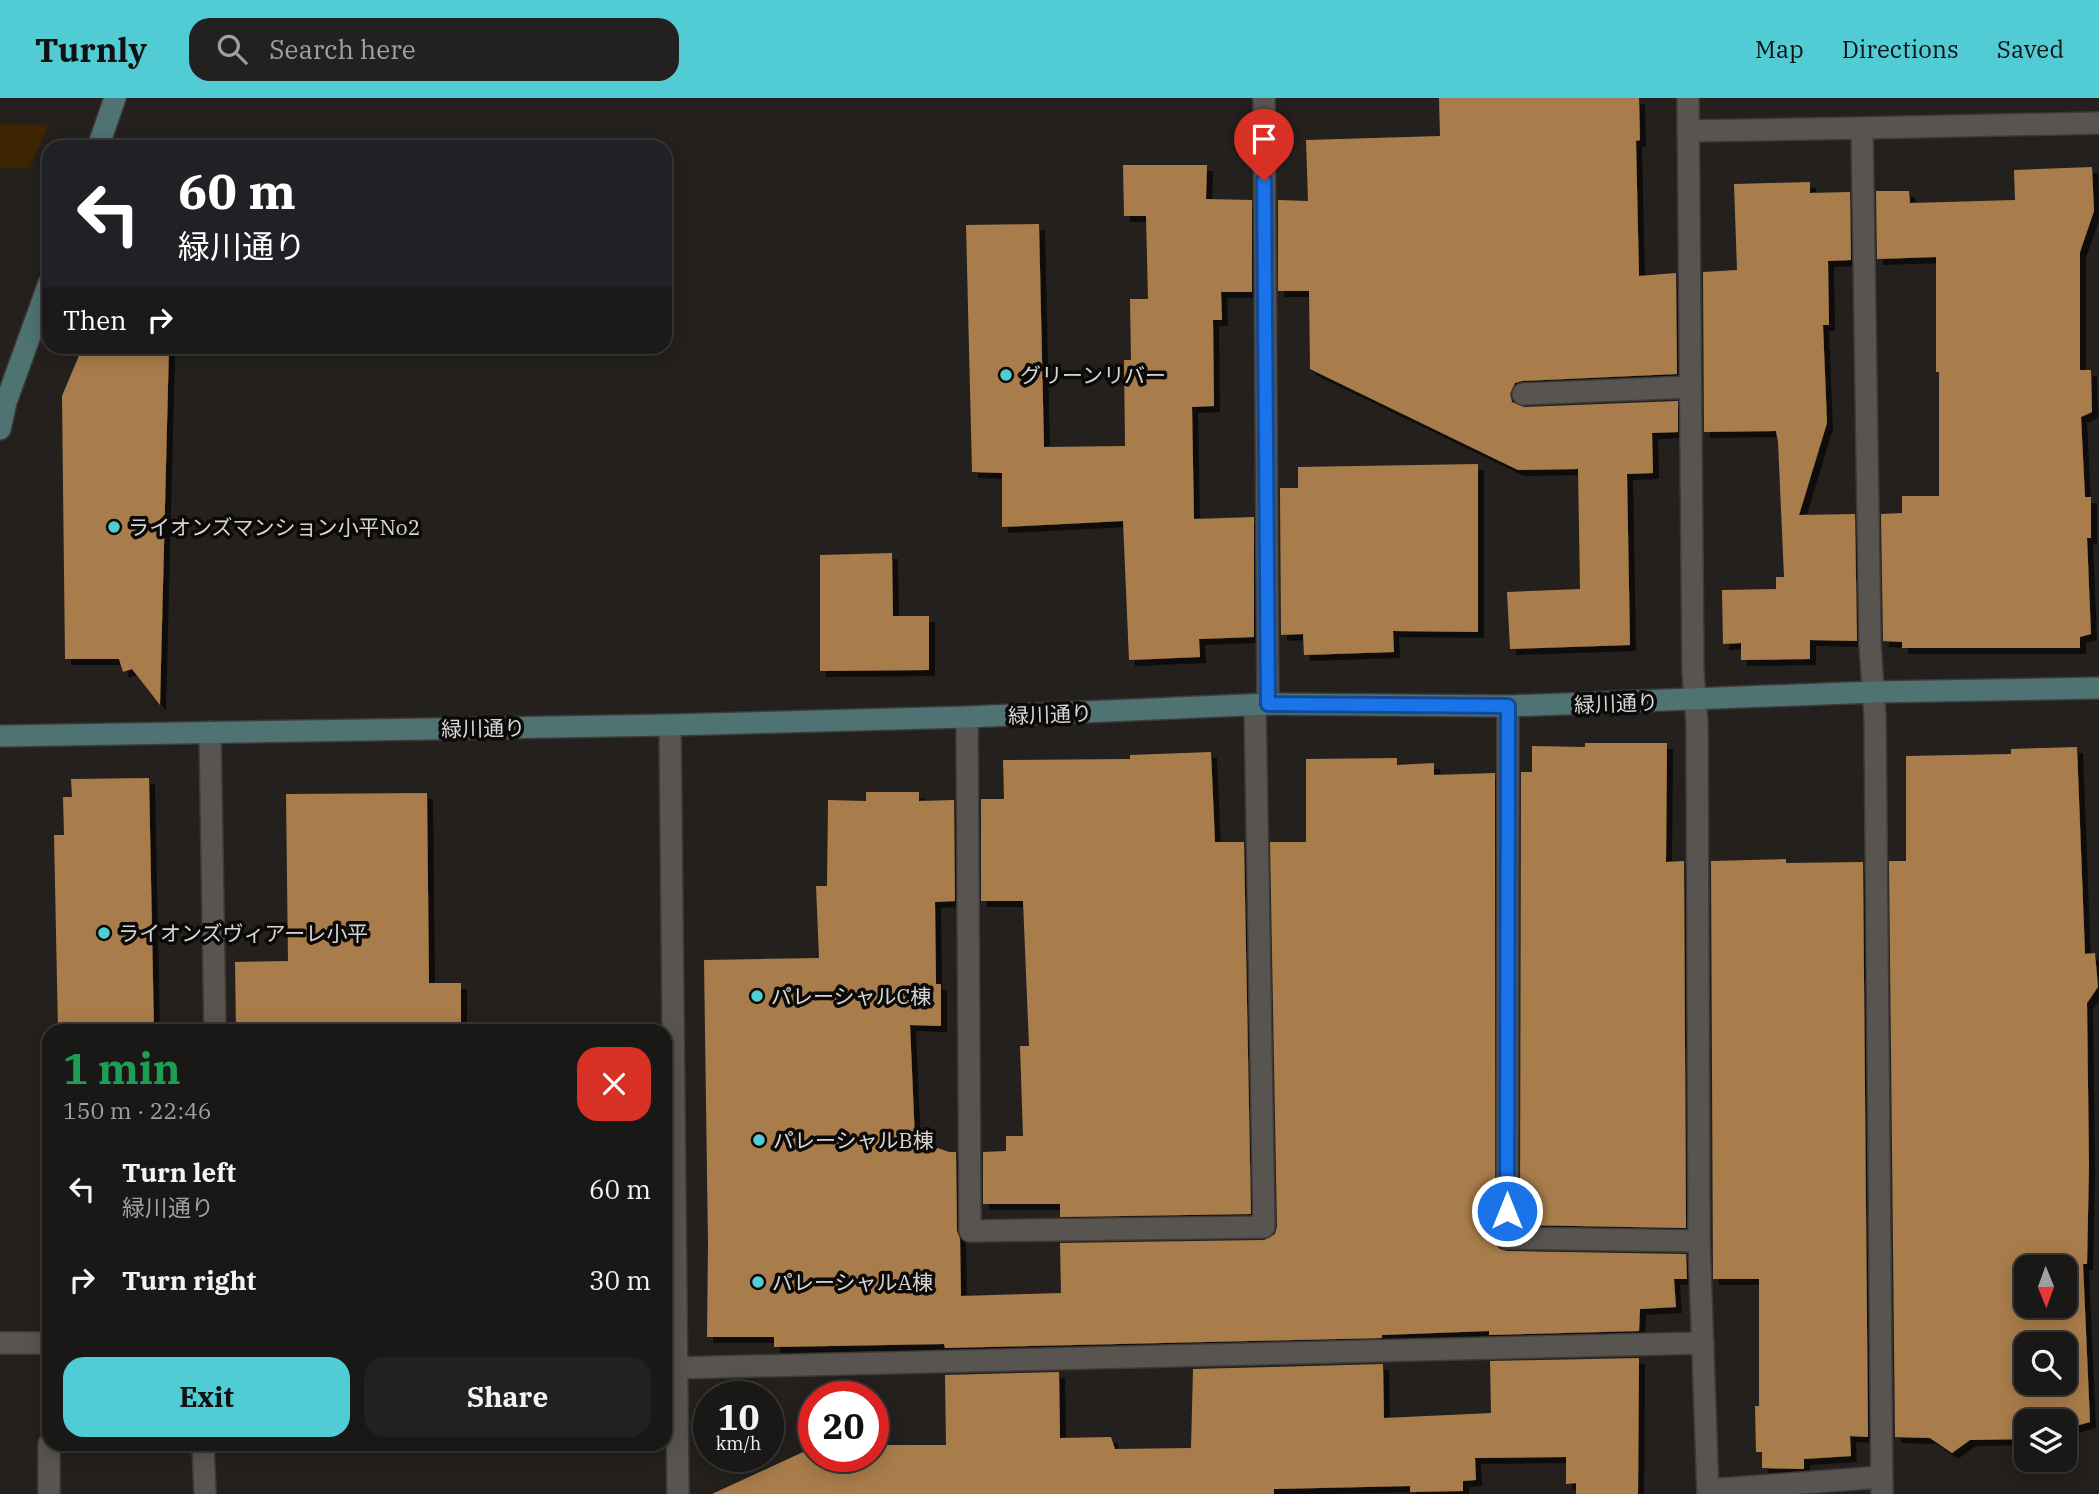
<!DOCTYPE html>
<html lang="en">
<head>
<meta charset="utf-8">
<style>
  :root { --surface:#1a1816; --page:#23211f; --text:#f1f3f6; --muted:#9fa0a1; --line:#383735; --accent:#51ccd4 }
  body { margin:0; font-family:"IBM Plex Serif","Noto Sans JP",serif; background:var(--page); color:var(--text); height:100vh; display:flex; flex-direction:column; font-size:26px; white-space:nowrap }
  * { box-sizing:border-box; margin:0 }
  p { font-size:23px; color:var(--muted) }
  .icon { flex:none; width:38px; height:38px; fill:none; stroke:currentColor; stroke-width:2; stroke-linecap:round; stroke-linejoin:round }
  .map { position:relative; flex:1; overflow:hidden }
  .sheet { position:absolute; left:42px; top:926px; width:630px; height:427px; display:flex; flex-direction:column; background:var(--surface); border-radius:21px; box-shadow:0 4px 18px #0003,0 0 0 2px var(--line) }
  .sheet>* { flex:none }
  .hud { position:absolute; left:42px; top:42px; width:630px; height:214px; border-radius:21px; box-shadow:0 4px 18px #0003,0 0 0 2px var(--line); background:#202124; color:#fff; overflow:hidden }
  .needle { width:46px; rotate:179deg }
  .buttons { position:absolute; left:2014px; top:1157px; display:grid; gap:14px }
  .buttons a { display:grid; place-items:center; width:63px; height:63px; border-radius:14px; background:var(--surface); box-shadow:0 4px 18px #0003,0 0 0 2px var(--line); font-size:35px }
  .speed { position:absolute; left:693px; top:1283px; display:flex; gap:14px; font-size:35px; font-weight:700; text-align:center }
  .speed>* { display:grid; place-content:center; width:91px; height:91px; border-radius:50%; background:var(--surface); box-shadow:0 4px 18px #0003,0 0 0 2px var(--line); line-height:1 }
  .speed small { font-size:18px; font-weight:400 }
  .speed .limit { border:10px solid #d22; background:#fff; color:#111 }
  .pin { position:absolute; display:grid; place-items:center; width:60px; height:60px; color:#fff; margin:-72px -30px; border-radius:50% 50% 50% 0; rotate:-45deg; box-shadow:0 0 7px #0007 }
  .pin .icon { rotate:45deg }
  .me { position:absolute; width:77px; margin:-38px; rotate:0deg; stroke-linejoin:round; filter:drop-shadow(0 0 5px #0008) }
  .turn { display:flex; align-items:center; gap:24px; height:147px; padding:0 21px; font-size:32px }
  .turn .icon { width:91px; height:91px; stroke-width:2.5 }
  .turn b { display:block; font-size:49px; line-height:60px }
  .then { display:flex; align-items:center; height:66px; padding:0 21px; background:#0003; gap:14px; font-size:26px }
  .round { display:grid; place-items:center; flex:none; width:74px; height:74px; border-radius:21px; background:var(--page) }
  .summary { display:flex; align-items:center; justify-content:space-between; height:119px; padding:0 21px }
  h1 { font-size:42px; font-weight:700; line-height:52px; color:#1e9e55 }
  .primary-button { display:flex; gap:14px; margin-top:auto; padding:14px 21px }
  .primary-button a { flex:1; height:80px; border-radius:21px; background:var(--accent); color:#111; font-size:28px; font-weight:700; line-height:80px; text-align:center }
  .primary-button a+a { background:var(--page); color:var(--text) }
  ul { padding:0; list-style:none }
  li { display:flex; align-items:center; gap:21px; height:91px; padding:0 21px }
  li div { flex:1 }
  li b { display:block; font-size:26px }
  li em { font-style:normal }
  header { display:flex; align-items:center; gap:42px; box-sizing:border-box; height:98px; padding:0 35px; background:var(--accent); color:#111 }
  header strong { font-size:33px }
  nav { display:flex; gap:38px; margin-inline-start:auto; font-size:24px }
  .search { width:490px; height:63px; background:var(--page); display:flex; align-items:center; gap:18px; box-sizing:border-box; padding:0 24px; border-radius:21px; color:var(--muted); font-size:26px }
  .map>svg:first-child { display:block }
  .green { fill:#3e2501 }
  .building { fill:#a97d4b; fill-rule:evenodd; filter:url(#shadow) }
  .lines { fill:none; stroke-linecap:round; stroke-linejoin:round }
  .lane-casing { stroke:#3d3a38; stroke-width:24 }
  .street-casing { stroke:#3d3a38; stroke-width:24 }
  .secondary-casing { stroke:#3d3a38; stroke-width:24 }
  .lane { stroke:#585551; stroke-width:21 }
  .street { stroke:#585551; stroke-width:21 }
  .secondary { stroke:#4f7272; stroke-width:21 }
  .route-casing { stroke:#114b97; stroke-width:18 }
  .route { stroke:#1a73e8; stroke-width:12 }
  .poi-dot { fill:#51ccd4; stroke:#0b0a08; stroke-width:2.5 }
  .labels { text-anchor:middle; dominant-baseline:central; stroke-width:7; stroke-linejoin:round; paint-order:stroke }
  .poi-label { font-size:21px; fill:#d8d6d4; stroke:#0b0a08; text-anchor:start }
  .street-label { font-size:21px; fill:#d8d6d4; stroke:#0b0a08 }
</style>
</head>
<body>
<header>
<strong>Turnly</strong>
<div class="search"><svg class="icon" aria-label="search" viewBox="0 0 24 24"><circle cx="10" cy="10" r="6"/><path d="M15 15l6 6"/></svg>Search here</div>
<nav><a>Map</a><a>Directions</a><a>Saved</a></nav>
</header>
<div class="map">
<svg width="2099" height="1396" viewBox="0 0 2099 1396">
  <defs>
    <filter id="shadow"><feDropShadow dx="6" dy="6" stdDeviation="0" flood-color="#0009"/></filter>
  </defs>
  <rect width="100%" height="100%" fill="#23201d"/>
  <path class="green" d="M0,26L48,27L30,70H0Z"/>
  <g class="building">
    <path d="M1439,0H1639L1640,42L1636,43L1639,178L1676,175L1677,276L1522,283L1515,285L1510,296L1512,304L1524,309L1678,303V334L1652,335L1653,375L1627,376L1630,547L1510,551L1507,494L1580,491L1578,371L1518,372L1310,271L1309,193H1278V102L1308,103L1306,42L1440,38Z"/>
    <path d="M1123,67H1207L1206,101L1252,102V194H1221L1222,222H1213L1214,308L1192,309L1194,421L1254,419V539L1199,541L1200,559L1129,562L1123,423L1002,429V375L972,374L966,127L1039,126L1044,349L1125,348L1124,262H1131L1130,201H1148L1146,118H1124Z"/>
    <path d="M2092,69L2094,113L2080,154V272H2091L2092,314L2081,319L2085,399H2091V440H2087L2091,536L2080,539V550H1902V544L1883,543L1881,416L1902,415V398H1939V274H1936V159L1877,161L1876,93H1909L1910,105L2015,102L2014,72Z"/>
    <path d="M1810,84V95L1850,94L1851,162L1828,163L1829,227H1823L1827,325L1799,417L1855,416L1857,543L1810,542V561L1741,562V545L1723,546L1722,492L1776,491V479H1784L1778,344L1776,333L1704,334L1703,174L1737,172L1734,86Z"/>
    <path d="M83,248H169L160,607L132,571L123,574L119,561H65L62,298Z"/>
    <path d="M1478,366V534L1393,533L1394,554L1304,557L1303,536L1281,537L1280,390H1298V369Z"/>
    <path d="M892,455L893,518H929V572L820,573V457Z"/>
    <path d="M1585,645H1667L1666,764L1684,763L1686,1130L1520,1127L1521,674H1532V648L1585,649Z"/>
    <path d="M2077,649L2085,856L2095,855L2098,889L2087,905L2089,1068L2087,1166H2083L2090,1324L2065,1331V1323H2026V1341L1970,1342L1952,1355L1930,1340L1895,1339L1889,763H1906V658L2011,656V651ZM2026,1169H2065V1208H2026ZM2026,1246H2065V1284H2026Z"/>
    <path d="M1211,654L1215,744H1244L1251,1116L1060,1119V1106H983V1054L1006,1053V1038H1023L1020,948H1029L1023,803H981V701H1004L1003,662L1130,661V657Z"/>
    <path d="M1397,660V667L1434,665V677L1495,675V1146L1500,1151L1507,1153L1686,1156L1687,1181H1674L1676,1209L1640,1211L1639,1233L1489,1237V1233L1382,1237V1240L945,1250L944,1246L774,1249V1239H707L708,1146L704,862L819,860L816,788H827L828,702L866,703V694H919V703L954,702L955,803L935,804L936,886H941V928L910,927L915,1042L949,1054H956L957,1133L960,1141L961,1198L1061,1195L1060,1145L1264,1142L1275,1136L1277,1129L1270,744H1306V661Z"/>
    <path d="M149,680L154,933H58L54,737H64L63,699H72L71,681Z"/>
    <path d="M427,695L429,885H461V933H236L235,864L288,863L286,696Z"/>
    <path d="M1786,761V765L1863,764L1868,1339L1850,1338L1851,1358L1804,1361V1371L1762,1370V1354H1756L1755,1308H1759V1181H1713L1711,763Z"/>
    <path d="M1639,1260L1638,1396H1576V1385L1566,1386V1359L1475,1360L1476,1382L1463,1383V1393L1410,1394V1388L1274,1391V1396H712L814,1349V1358H873V1340H878L885,1347H946L945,1277L1059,1274L1060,1340L1111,1339L1115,1351L1191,1350L1193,1271L1383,1266L1384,1320L1491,1315L1490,1263Z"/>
  </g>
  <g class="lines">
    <g class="lane-casing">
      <g id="lane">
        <path d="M1523,296L1690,289"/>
        <path d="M1508,608L1507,1140L1699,1143"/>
        <path d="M967,619L970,1133L1264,1129L1255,608"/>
        <path d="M210,634L215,933"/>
        <path d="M0,1245H49"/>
        <path d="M675,1270L1703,1245"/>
        <path d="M203,1346L205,1396"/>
        <path d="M1708,1392L1881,1379"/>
        <path d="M49,1396V1346"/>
      </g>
    </g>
    <g class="street-casing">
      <g id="street">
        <path d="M1264,0L1268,606"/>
        <path d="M1688,0L1693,574L1697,626L1699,1143L1708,1396"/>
        <path d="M1688,33L1862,30"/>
        <path d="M670,627L678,1396"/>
        <path d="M1882,1396L1875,620L1870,545L1862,30L2099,25"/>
      </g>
    </g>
    <g class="secondary-casing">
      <g id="secondary">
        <path d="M98,49L115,0"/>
        <path d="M0,331L6,304L49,185"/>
        <path d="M0,638L670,627L967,619L1268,606L1508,608L1874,594L2099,590"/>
      </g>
    </g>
    <use href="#lane" class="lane"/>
    <use href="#street" class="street"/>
    <use href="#secondary" class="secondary"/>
  </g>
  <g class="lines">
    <g class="route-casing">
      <path id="route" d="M1264,83L1268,606L1508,608L1507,1113"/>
    </g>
    <use href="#route" class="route"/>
  </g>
  <g class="poi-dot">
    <circle cx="1006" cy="277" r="7"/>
    <circle cx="114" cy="429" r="7"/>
    <circle cx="104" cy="835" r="7"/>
    <circle cx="757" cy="898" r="7"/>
    <circle cx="759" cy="1042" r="7"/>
    <circle cx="758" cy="1184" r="7"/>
  </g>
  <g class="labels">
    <g class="poi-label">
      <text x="1020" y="277">グリーンリバー</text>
      <text x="128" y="429">ライオンズマンション小平No2</text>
      <text x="118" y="835">ライオンズヴィアーレ小平</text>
      <text x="771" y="898">パレーシャルC棟</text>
      <text x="773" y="1042">パレーシャルB棟</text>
      <text x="772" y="1184">パレーシャルA棟</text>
    </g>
    <g class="street-label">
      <text transform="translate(1616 605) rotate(-2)">緑川通り</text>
      <text transform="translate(1050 616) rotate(-2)">緑川通り</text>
      <text transform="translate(483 630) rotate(-1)">緑川通り</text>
    </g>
  </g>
</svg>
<div class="buttons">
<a><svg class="needle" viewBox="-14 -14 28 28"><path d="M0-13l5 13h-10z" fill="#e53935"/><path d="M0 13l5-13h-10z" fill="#9fa0a1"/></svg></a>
<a><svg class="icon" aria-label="search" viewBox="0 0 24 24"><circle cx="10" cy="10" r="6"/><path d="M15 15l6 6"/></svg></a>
<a><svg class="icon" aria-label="layers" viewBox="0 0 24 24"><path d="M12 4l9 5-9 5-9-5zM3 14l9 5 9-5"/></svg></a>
</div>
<div class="speed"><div>10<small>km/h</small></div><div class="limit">20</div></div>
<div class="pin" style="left:1264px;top:83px;background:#d93025"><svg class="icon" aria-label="arrive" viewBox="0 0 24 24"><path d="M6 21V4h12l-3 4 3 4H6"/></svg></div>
<svg class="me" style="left:1507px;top:1113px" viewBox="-20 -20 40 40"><circle r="17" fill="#1a73e8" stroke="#fff" stroke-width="3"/><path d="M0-11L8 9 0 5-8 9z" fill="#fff"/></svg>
<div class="hud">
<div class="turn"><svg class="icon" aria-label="left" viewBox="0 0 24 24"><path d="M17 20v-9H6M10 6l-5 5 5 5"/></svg><div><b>60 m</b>緑川通り</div></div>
<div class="then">Then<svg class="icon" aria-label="right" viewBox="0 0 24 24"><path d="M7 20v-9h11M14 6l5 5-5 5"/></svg></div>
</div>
<section class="sheet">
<div class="summary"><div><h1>1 min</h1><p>150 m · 22:46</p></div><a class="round" style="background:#d93025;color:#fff"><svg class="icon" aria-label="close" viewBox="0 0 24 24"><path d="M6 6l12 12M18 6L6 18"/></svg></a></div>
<ul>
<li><svg class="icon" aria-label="left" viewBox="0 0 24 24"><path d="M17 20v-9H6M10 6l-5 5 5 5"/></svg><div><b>Turn left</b><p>緑川通り</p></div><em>60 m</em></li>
<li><svg class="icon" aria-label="right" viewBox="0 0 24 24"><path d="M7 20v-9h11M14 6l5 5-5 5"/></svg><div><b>Turn right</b></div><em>30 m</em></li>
</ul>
<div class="primary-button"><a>Exit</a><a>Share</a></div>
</section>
</div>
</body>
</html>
